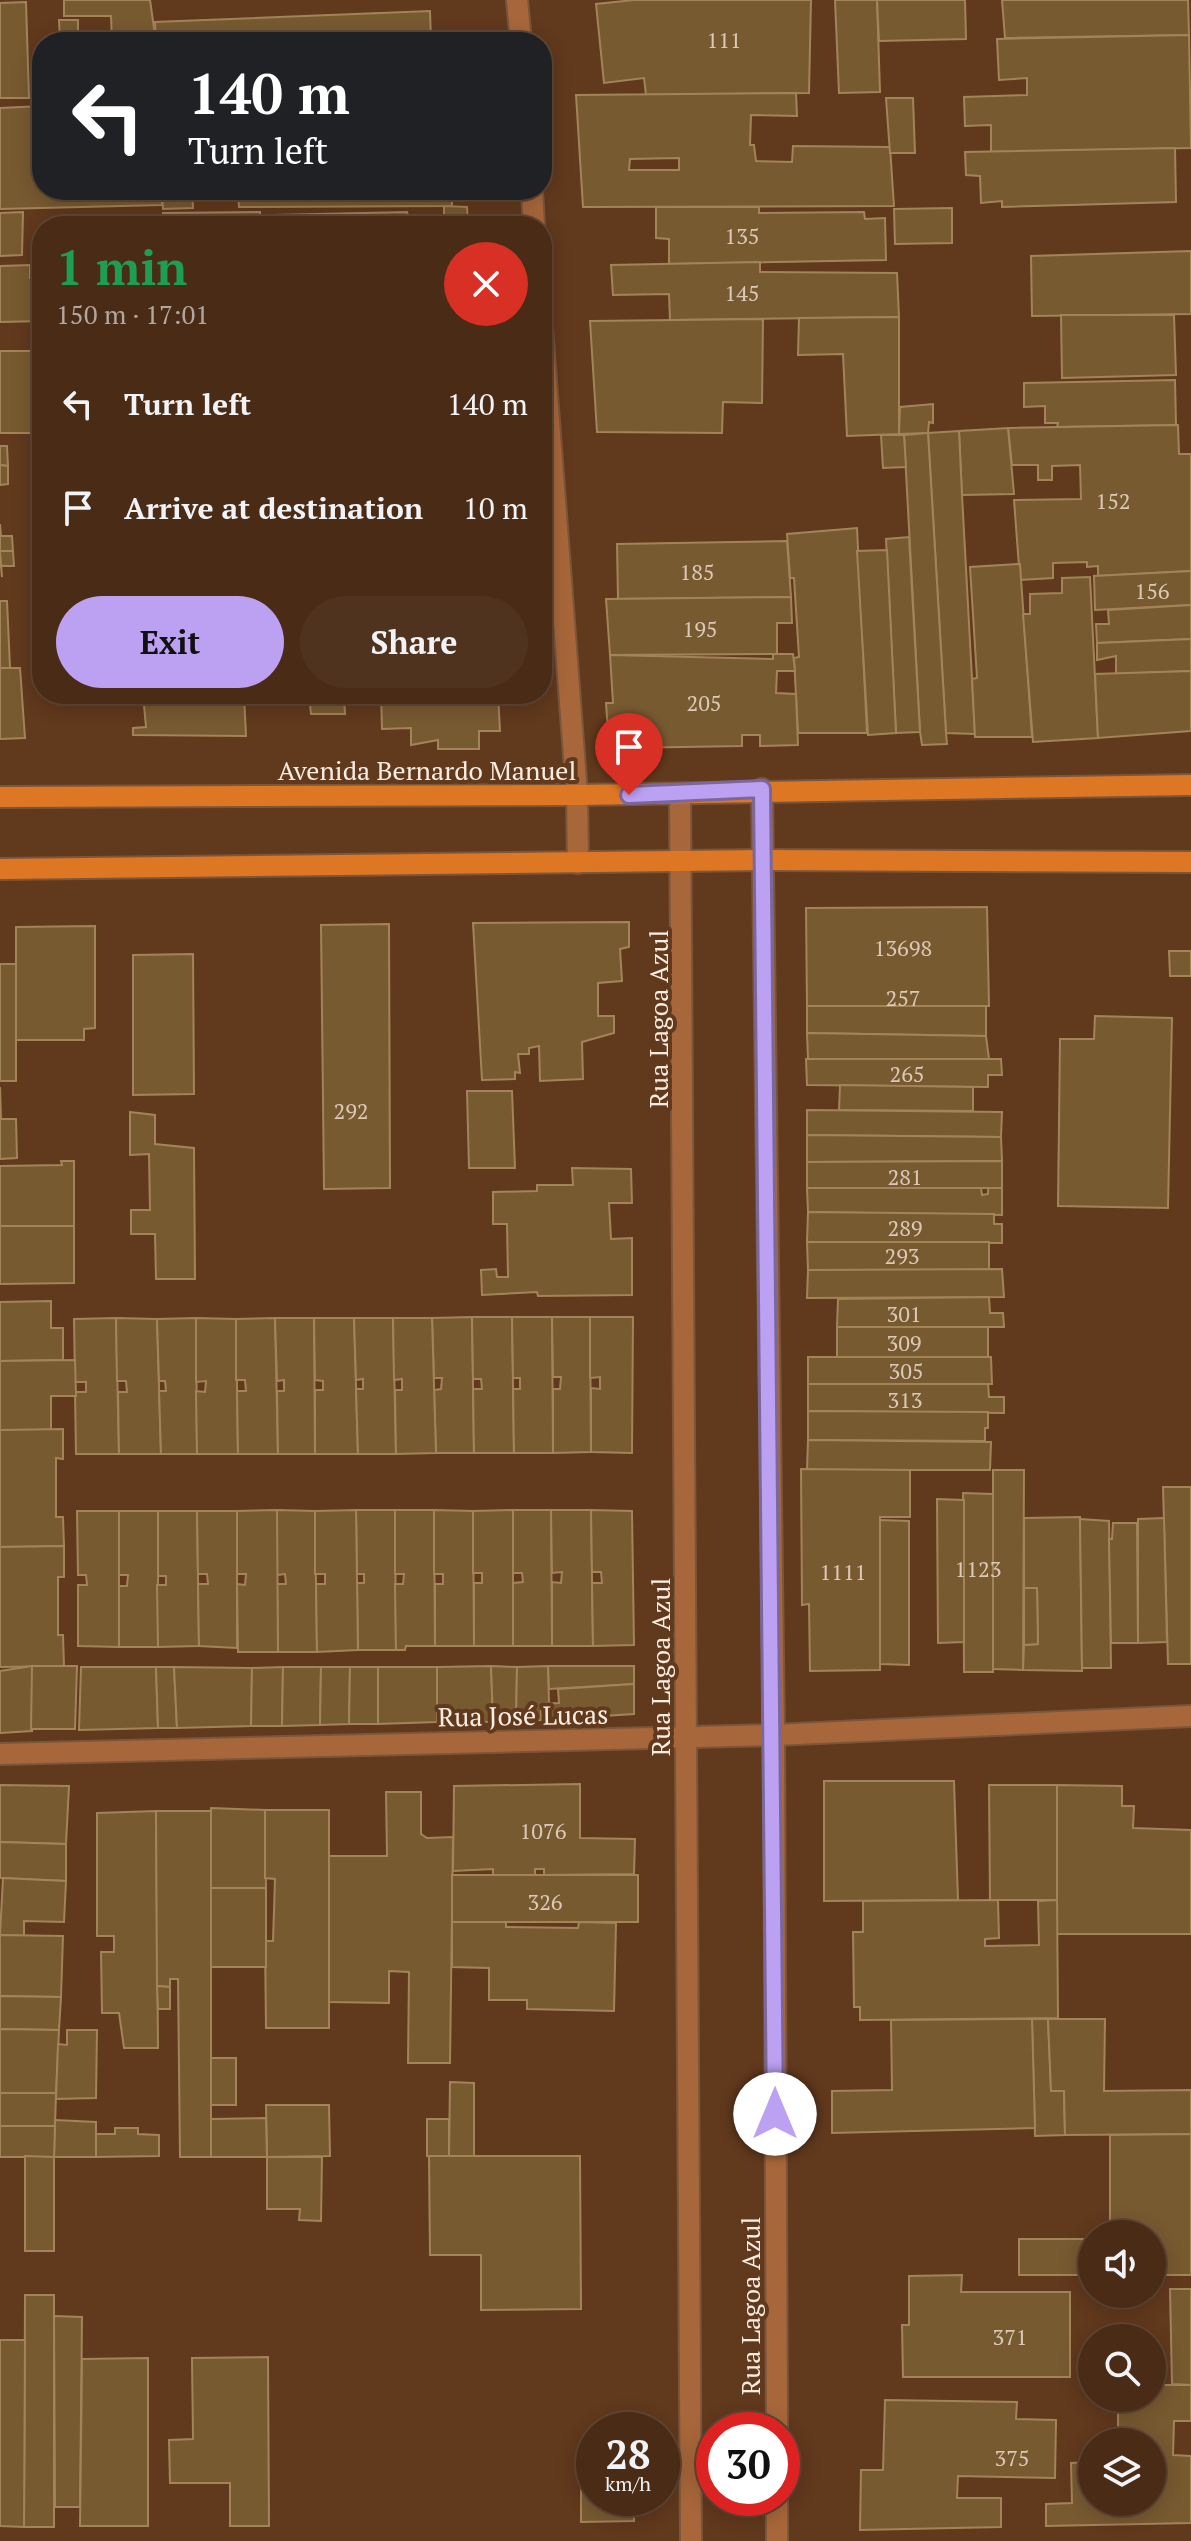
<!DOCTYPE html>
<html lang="en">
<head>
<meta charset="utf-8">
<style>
  :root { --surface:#492b16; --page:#50331f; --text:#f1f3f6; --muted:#b1a7a1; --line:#614735; --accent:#bca0f2 }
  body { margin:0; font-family:"PT Serif",serif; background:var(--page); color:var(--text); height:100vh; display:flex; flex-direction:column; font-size:30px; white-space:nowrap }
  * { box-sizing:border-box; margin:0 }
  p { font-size:26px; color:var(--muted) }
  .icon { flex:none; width:44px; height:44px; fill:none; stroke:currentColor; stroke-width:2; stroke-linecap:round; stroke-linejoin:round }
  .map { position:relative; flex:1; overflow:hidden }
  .side { position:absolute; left:32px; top:216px; width:520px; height:488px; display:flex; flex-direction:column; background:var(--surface); border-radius:32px; box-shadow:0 4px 20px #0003,0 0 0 2px var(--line) }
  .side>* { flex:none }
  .hud { position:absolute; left:32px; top:32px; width:520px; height:168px; border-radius:32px; box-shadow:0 4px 20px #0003,0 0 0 2px var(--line); background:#202124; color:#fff; overflow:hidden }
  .fabs { position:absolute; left:1078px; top:2220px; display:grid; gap:16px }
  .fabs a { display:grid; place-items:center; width:88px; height:88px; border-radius:50%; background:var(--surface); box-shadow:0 4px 20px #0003,0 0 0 2px var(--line); font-size:40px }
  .speed { position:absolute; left:576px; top:2412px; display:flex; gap:16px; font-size:40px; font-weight:700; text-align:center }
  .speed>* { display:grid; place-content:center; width:104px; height:104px; border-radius:50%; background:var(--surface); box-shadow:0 4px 20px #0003,0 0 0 2px var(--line); line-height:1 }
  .speed small { font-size:20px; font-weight:400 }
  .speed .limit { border:12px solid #d22; background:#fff; color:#111 }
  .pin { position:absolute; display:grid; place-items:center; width:68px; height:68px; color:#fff; margin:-82px -34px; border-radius:50% 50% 50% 0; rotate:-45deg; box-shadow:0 0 8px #0007 }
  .pin .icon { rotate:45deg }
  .me { position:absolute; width:88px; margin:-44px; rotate:0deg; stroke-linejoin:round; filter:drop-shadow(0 0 6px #0008) }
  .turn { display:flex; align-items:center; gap:28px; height:168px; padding:0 24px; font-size:36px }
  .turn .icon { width:104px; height:104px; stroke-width:2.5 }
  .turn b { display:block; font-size:56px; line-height:68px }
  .round { display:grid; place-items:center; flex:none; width:84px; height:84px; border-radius:42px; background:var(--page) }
  .overview { display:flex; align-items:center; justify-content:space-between; height:136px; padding:0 24px }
  h1 { font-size:48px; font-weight:800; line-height:60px; color:#1e9e55 }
  .cta { display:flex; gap:16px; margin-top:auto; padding:16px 24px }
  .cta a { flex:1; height:92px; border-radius:48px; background:var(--accent); color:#111; font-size:32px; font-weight:800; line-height:92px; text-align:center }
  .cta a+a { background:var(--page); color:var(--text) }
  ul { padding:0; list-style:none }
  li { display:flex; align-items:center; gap:24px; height:104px; padding:0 24px }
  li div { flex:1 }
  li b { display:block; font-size:30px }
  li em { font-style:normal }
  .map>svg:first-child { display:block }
  .building { fill:#785a31; stroke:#a38459; stroke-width:2; fill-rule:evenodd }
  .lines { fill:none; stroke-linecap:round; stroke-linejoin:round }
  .street-casing { stroke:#7a563d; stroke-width:24 }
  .secondary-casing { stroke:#7a563d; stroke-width:24 }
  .street { stroke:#a8673a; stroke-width:20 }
  .secondary { stroke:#de7723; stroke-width:20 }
  .route-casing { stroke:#7a689d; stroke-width:20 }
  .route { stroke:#bca0f2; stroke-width:14 }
  .labels { text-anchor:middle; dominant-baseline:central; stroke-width:8; stroke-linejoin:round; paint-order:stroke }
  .number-label { font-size:22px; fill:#dbc8b6 }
  .street-label { font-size:26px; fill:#fcede3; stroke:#61391d }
</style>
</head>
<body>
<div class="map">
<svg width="1191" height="2541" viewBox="0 0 1191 2541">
  <rect width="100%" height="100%" fill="#61391d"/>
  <g class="building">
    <path d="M64,0H150L156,42H112L111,16H64Z"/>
    <path d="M634,0H811L809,93L646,95L644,78L604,83L596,4Z"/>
    <path d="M835,0H877L880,92L839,93Z"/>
    <path d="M877,0H965L966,39L879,41Z"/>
    <path d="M1002,0H1188L1189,35L1005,38Z"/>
    <path d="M26,2L29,98H0V3Z"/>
    <path d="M430,11L431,42H156L155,22Z"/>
    <path d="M59,20H78V42H60Z"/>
    <path d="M1189,35L1191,148L991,152V125L965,126L964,97L1027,95V78L999,80L997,39Z"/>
    <path d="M796,93L797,116L751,115L750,145H754L756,161L792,162L793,146L890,147L894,206L583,207L576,95ZM679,158V170H629L630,159Z"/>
    <path d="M886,98H913L915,153H890Z"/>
    <path d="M42,106V190H162V205L0,209V108Z"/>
    <path d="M1175,148L1176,202L1002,207V201L981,203L980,176L966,175L965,152Z"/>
    <path d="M162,190H192L193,208L163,209Z"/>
    <path d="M231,190H452V206L239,207L238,191Z"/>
    <path d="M444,206L467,207L468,226H274V215L407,212L409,219L444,218Z"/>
    <path d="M656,207H759V213L864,212L865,219L885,218L886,260L669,264V239L656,238Z"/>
    <path d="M952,208V243L895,244L894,209Z"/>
    <path d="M23,212L22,255L0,256V213Z"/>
    <path d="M260,212V226H163V213Z"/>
    <path d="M1191,251V314L1032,316L1031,256Z"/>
    <path d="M760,262V272L897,273L899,317L670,320L669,294L613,295L611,265Z"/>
    <path d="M30,265V278L42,277V321L0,322V266Z"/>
    <path d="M1061,315H1174L1176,375L1062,378Z"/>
    <path d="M899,317V434L847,436L843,354L798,355L799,318Z"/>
    <path d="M763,319L762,403L723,402L722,433L597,432L590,321Z"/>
    <rect x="0" y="351" width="42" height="82"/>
    <path d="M1175,380L1176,425L1057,427L1058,423H1045V406L1024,407V383Z"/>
    <path d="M933,404V423L929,422L928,433L899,434L900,407Z"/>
    <path d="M1178,425L1179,454H1191V571L1098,576V566L1087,567V562L1053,563V578L1020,580L1014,500L1081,499L1080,465L1052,466V480H1038V465H1012L1008,428Z"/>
    <path d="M1008,428L1014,494L962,495L959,431Z"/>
    <path d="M959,431L962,495L975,734L946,733L928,433Z"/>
    <path d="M928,433L946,733L947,744L922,745L920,732L904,435Z"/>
    <path d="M881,435H904L906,467L883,468Z"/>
    <path d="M0,446H7L8,466L0,465Z"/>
    <path d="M0,465L8,466V484L0,485Z"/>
    <path d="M0,524L1,536H12L13,551H0Z"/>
    <path d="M857,528L867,733H798L794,658L799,657L794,578H790L787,534Z"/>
    <path d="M909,537L920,732L896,733L886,539Z"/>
    <path d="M787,541L791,597L618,599L617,544Z"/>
    <path d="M887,550L896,733L868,735L857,551Z"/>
    <path d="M0,551H13L14,566H1L2,577Z"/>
    <path d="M1020,564L1032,737H975L972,679L977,678L970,567Z"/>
    <path d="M1191,571V605L1095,610L1094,576Z"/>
    <path d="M1090,577L1098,738L1033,742L1023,614H1030V594L1062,593V578Z"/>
    <path d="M791,597L792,623H777V654L610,655L606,599Z"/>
    <path d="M0,601H7L10,668H0Z"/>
    <path d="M1191,605V639L1097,643L1096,624H1109L1108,610Z"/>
    <path d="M1191,639V671L1116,674V656L1097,660V643Z"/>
    <path d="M773,654H793L795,671H777L776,693L796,694L798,745L760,746V735H742V746L622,748L608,732L606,703H613L610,655L773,659Z"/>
    <path d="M0,668H20L25,738L0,739Z"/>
    <path d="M1191,671V731L1098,738L1095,674Z"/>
    <path d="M143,694H244L246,736L133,735V728L146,727Z"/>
    <path d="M381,694H498L500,731H479V749H438V740L411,745V728L382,729Z"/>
    <path d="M309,695L354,694V695L344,696L345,714H311Z"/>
    <path d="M987,907L989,1006H807L806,908Z"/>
    <path d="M629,922V947L620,949L622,981L598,983V1016H614V1033L582,1042L583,1079L540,1081L539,1046L529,1048V1054H518L520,1073L515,1072V1079L482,1080L473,923Z"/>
    <path d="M389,924L390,1188L324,1189L321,925Z"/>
    <path d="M95,926V1028L84,1029V1040H16V927Z"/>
    <path d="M1169,951H1191V976H1170Z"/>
    <path d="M193,954L194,1094L133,1095V955Z"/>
    <rect x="0" y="964" width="16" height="117"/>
    <path d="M807,1006H986V1036L807,1033Z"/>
    <path d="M1095,1016L1172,1018L1168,1208L1058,1206L1060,1039H1094Z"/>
    <path d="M807,1033L986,1036L989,1059H808Z"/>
    <path d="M806,1059H1001L1002,1075H988V1087L807,1085Z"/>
    <path d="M840,1085L973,1087V1111L839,1110Z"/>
    <path d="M0,1087L1,1119H16L17,1158L0,1159Z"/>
    <path d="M467,1091H512L515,1168H469Z"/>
    <path d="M807,1110L1002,1112L1001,1137L807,1135Z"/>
    <path d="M130,1112L155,1115V1144L194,1148L195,1279H156L155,1234H131V1210H150L149,1154L130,1155Z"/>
    <path d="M807,1135L1001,1137L1002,1161L807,1162Z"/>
    <path d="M61,1161H74V1226H0V1166L62,1165Z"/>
    <path d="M1002,1161V1188H807V1162Z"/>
    <path d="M572,1168L631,1169L632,1203H609L611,1239L632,1238V1295L538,1296L537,1292L482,1295L481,1270L496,1269L497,1277H508L507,1224H493V1192L537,1191V1185H573Z"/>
    <path d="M807,1188H981L982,1195L988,1194V1188H1002V1215L808,1212Z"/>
    <path d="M808,1212L994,1214V1224H1002V1243L807,1242Z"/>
    <path d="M0,1226H74V1283L0,1284Z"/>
    <path d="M807,1242H989V1270H808Z"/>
    <path d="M1002,1269L1004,1297L807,1298L808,1270Z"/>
    <path d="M989,1297L990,1313H1003L1004,1327H837L838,1299Z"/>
    <path d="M51,1301V1328H63V1360L0,1361V1302Z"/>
    <path d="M472,1317L474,1453H436L434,1390L441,1389L442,1378H434L432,1318Z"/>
    <path d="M472,1317H512L514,1453H474L473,1389H482L481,1379H473Z"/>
    <path d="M512,1317H552L553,1453H514L513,1389H520V1378H513Z"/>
    <path d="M552,1317H590L591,1452L553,1453V1389H560L561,1377H553Z"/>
    <path d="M590,1317H633L632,1453L591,1452V1388L600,1389V1377L590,1378Z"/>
    <path d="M116,1318L119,1454H76L75,1392H86V1382H75L74,1319Z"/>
    <path d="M116,1318L157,1319L161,1454H119L118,1392H127L126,1381H117Z"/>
    <path d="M196,1318L197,1454H161L159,1391H166L165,1381H159L157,1319Z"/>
    <path d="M196,1318L236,1319L238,1454H197L196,1391L205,1392L206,1381L196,1382Z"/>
    <path d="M275,1318L278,1454H238L237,1391H246L245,1380H236V1319Z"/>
    <path d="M275,1318H314L315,1454H278L277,1391H284V1380L277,1381Z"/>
    <path d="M314,1318H354L358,1454H315V1390H323V1381L315,1380Z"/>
    <path d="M354,1318H393L396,1454H358L356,1389H363V1379L356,1380Z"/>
    <path d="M393,1318H432L436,1453L396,1454L395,1390H402V1379L394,1380Z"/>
    <rect x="837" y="1327" width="151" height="30"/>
    <path d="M808,1357H991L992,1384H808Z"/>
    <path d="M75,1360L76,1396H51V1430H0V1361Z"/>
    <path d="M808,1384H988L989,1397H1004V1413L808,1411Z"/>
    <path d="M808,1411L988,1412V1428H985V1441L808,1440Z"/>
    <path d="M63,1429V1459L56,1458V1517H63L64,1546L0,1547V1430Z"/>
    <path d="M808,1440L991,1442L990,1470H807Z"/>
    <path d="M801,1469L910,1470V1517H880V1670L810,1671L809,1604L802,1605Z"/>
    <path d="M993,1470H1024L1023,1670L993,1669Z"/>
    <path d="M1163,1487H1191V1664H1168Z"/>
    <path d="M963,1493L993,1494V1672H964Z"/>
    <path d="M937,1499L964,1500V1642L938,1643Z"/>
    <path d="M277,1510L315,1511L317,1652H278L277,1584H286L285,1574L277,1575Z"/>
    <path d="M277,1510L278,1652H238L237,1584L245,1585L246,1574H237V1511Z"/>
    <path d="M356,1510H395L396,1650H358L357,1583H364V1574H357Z"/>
    <path d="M356,1510L358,1650L317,1652L316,1584H325V1574H315V1511Z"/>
    <path d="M395,1510H434L435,1646H406L405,1650H396L395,1584H403L404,1574H395Z"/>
    <path d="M434,1510L473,1511L474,1646H435V1584H443V1574H434Z"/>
    <path d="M513,1510H551L552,1646H513V1583L523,1582L522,1573H513Z"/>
    <path d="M513,1510V1646H474V1583H482V1573H473V1511Z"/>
    <path d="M551,1510H591L593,1646H552V1582L561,1583L562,1572L552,1573Z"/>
    <path d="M591,1510L632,1511L634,1645L593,1646L592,1583H602L601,1572H592Z"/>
    <path d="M77,1511H119V1647L78,1646V1585H87L86,1575H78Z"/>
    <path d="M119,1511H158V1647H119V1586H127L128,1575H119Z"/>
    <path d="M158,1511H197L199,1646L158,1647L157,1585H166V1576H158Z"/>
    <path d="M197,1511H237V1648L199,1646L198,1584H208L207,1574H198Z"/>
    <path d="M1080,1517L1082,1671L1023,1670L1024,1645L1038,1644L1037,1588H1024V1518Z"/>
    <path d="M1164,1518L1167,1642L1138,1643V1519Z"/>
    <path d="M1080,1519L1109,1521L1111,1668H1082Z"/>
    <path d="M880,1520L909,1521V1665L880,1664Z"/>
    <path d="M1113,1523H1137L1138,1643H1111L1109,1539H1112Z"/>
    <path d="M64,1546V1577H58V1635H63L64,1666L0,1667V1547Z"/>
    <path d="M1024,1588H1037L1038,1644L1024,1645Z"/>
    <path d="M32,1666V1731L0,1733V1671Z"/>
    <path d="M32,1666H77L75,1729H31Z"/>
    <path d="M491,1666L493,1722H437V1667Z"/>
    <path d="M491,1666L517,1667L516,1721L493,1722Z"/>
    <path d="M548,1666L549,1703L541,1704V1720L516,1721L517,1667Z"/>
    <path d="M548,1666H634V1684L549,1689Z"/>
    <path d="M81,1667H156L158,1728L79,1730Z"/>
    <path d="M156,1667H174L177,1728H158Z"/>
    <path d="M174,1667L252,1668L251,1726L177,1728Z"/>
    <path d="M283,1667L282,1726H251L252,1668Z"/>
    <path d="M283,1667H321L320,1725L282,1726Z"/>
    <path d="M321,1667H350L349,1724L320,1725Z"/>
    <path d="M350,1667H378V1724H349Z"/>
    <path d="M378,1667H437V1722L378,1724Z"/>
    <path d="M634,1684V1714L541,1720V1704L559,1703L558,1689Z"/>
    <path d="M824,1781H954L958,1900L824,1901Z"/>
    <path d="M580,1784V1838L635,1839L634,1874L544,1875V1869H535V1875H493V1869L453,1871L454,1786Z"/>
    <path d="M0,1785L69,1786L66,1844L0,1842Z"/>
    <path d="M989,1785H1057V1900H990Z"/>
    <path d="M1057,1785L1122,1786V1806H1134L1133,1828L1191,1830V1934H1057Z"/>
    <path d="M386,1792H421V1834L427,1838L453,1837L450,2063H408L409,1972L389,1971V2003L329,2002L328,1856H387Z"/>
    <path d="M211,1808L265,1810L266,1888H211Z"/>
    <path d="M265,1810H329V2028H266L265,1941H273L275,1879L265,1878Z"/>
    <path d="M156,1811L158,2048H124L119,2013H102L101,1952H114V1936H97V1813Z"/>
    <path d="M156,1811H211V2157H180L178,1979H170V1987L157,1986Z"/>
    <path d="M0,1842L66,1844V1881L0,1878Z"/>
    <rect x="452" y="1875" width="186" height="47"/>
    <path d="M3,1878L66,1881L64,1922L24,1921V1936L0,1935Z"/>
    <rect x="211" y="1888" width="55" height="79"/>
    <path d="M998,1900L999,1938L985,1939V1946L1039,1945L1038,1901L1057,1900L1058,2018L860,2020V2007H854L853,1932H863V1901Z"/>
    <path d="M452,1922H506V1927L578,1928L579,1922L616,1923L614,2011L527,2009V2000H489V1968L452,1967Z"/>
    <path d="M0,1935L63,1936L61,1997L0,1996Z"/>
    <path d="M157,1986L170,1987V2009H158Z"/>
    <path d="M0,1996L61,1997L59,2030L0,2029Z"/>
    <path d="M1032,2019H1048L1051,2091H1064L1065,2135L1035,2136Z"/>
    <path d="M1032,2019L1035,2128L832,2133V2091L892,2090L891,2020Z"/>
    <path d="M1048,2019H1105L1104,2091L1191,2090V2134L1065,2135L1064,2091H1051Z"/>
    <path d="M0,2029L59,2030L56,2093H0Z"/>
    <path d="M67,2030H97L96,2098L56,2099L58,2044L67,2045Z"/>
    <rect x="211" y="2058" width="25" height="47"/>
    <path d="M450,2082L474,2083V2157H449Z"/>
    <path d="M0,2093H56L55,2126H0Z"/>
    <path d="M266,2105H329L330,2156L267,2157Z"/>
    <path d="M266,2118L267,2157H211V2119Z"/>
    <path d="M427,2119H449V2157L427,2156Z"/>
    <path d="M55,2120L96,2122V2157H54Z"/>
    <path d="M0,2126H55L54,2157H0Z"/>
    <path d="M115,2128H138V2134L159,2135V2156L96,2157V2134H115Z"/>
    <path d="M1191,2134V2275H1152V2234H1110V2135Z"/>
    <path d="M25,2156L54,2157V2251H25Z"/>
    <path d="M429,2156H580L581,2309L481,2310V2255H430Z"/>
    <path d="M267,2157H322L321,2221L299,2220L300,2209H267Z"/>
    <rect x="1019" y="2239" width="73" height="36"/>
    <path d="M962,2275L961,2292H1070V2377H903L902,2325H909V2276Z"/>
    <path d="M1170,2289H1191V2385L1172,2384Z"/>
    <path d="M25,2295H54V2527H24Z"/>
    <path d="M54,2316L82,2317L80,2507H55Z"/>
    <path d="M0,2340H25L24,2527L0,2526Z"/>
    <path d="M268,2357L269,2526H230V2483H170L169,2440L193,2439L192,2358Z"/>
    <path d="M148,2358V2526H80L82,2359Z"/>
    <path d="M1152,2385H1191V2421H1174L1173,2455L1191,2456V2523L1046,2526V2504L1072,2503L1071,2463L1092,2462V2502H1152V2442H1118V2404L1147,2403V2398H1152Z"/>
    <path d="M885,2400L1017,2402L1016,2419L1056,2420L1055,2478L958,2476L957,2498H1001V2527L860,2530L861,2470H883Z"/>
    <path d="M581,2450H594V2498H634V2521L581,2522Z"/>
  </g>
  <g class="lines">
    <g class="street-casing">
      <g id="street">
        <path d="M517,0L521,42"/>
        <path d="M532,190L534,226"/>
        <path d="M542,328L577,795L578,863"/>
        <path d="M762,789L774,1735L777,2430"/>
        <path d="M680,794L691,2541"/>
        <path d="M0,1754L774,1735L1191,1716"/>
        <path d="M777,2498V2541"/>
      </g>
    </g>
    <g class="secondary-casing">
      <g id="secondary">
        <path d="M0,797L577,795L1191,785"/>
        <path d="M0,869L765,860L1191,862"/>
      </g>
    </g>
    <use href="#street" class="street"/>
    <use href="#secondary" class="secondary"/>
  </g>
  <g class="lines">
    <g class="route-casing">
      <path id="route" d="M629,795L762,789L775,2114"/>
    </g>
    <use href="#route" class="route"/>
  </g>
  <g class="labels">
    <g class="number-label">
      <text x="724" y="39">111</text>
      <text x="742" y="235">135</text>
      <text x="742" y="292">145</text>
      <text x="1113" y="500">152</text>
      <text x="697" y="571">185</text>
      <text x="1152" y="590">156</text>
      <text x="700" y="628">195</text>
      <text x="704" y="702">205</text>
      <text x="903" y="947">13698</text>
      <text x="903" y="997">257</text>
      <text x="907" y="1073">265</text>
      <text x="351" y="1110">292</text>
      <text x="905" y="1176">281</text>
      <text x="905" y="1227">289</text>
      <text x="902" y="1255">293</text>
      <text x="904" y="1313">301</text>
      <text x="904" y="1342">309</text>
      <text x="906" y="1370">305</text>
      <text x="905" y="1399">313</text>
      <text x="978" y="1568">1123</text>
      <text x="843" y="1571">1111</text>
      <text x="543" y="1830">1076</text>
      <text x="545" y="1901">326</text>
      <text x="1010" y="2336">371</text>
      <text x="1012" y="2457">375</text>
    </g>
    <g class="street-label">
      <text x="427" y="770">Avenida Bernardo Manuel</text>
      <text transform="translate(658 1019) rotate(-90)">Rua Lagoa Azul</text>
      <text transform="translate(660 1667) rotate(-90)">Rua Lagoa Azul</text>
      <text transform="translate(523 1715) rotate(-1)">Rua José Lucas</text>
      <text transform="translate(750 2306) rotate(-90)">Rua Lagoa Azul</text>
    </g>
  </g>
</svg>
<div class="fabs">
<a><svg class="icon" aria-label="sound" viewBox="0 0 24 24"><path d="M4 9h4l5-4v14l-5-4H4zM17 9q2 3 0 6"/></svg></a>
<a><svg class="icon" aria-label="search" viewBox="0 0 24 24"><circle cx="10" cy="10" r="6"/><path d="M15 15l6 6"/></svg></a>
<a><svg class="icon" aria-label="layers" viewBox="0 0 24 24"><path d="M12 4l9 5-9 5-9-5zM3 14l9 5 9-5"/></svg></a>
</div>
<div class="speed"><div>28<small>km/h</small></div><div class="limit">30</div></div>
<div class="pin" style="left:629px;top:795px;background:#d93025"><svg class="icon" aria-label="arrive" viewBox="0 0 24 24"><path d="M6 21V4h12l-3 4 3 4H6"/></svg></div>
<svg class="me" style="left:775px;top:2114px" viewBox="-20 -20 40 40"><circle r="19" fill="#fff"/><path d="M0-13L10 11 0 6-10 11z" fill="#bca0f2"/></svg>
<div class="hud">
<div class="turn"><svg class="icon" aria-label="left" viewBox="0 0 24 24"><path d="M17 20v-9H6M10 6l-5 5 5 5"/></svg><div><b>140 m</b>Turn left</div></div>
</div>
<section class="side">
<div class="overview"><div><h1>1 min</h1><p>150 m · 17:01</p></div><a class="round" style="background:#d93025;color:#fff"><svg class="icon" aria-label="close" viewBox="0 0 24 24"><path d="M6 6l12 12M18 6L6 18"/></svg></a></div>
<ul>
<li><svg class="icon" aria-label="left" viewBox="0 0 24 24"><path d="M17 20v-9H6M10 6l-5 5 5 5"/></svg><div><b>Turn left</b></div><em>140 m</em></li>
<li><svg class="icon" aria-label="arrive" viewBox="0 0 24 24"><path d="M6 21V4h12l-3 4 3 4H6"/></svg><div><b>Arrive at destination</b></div><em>10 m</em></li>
</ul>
<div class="cta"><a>Exit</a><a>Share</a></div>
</section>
</div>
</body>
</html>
